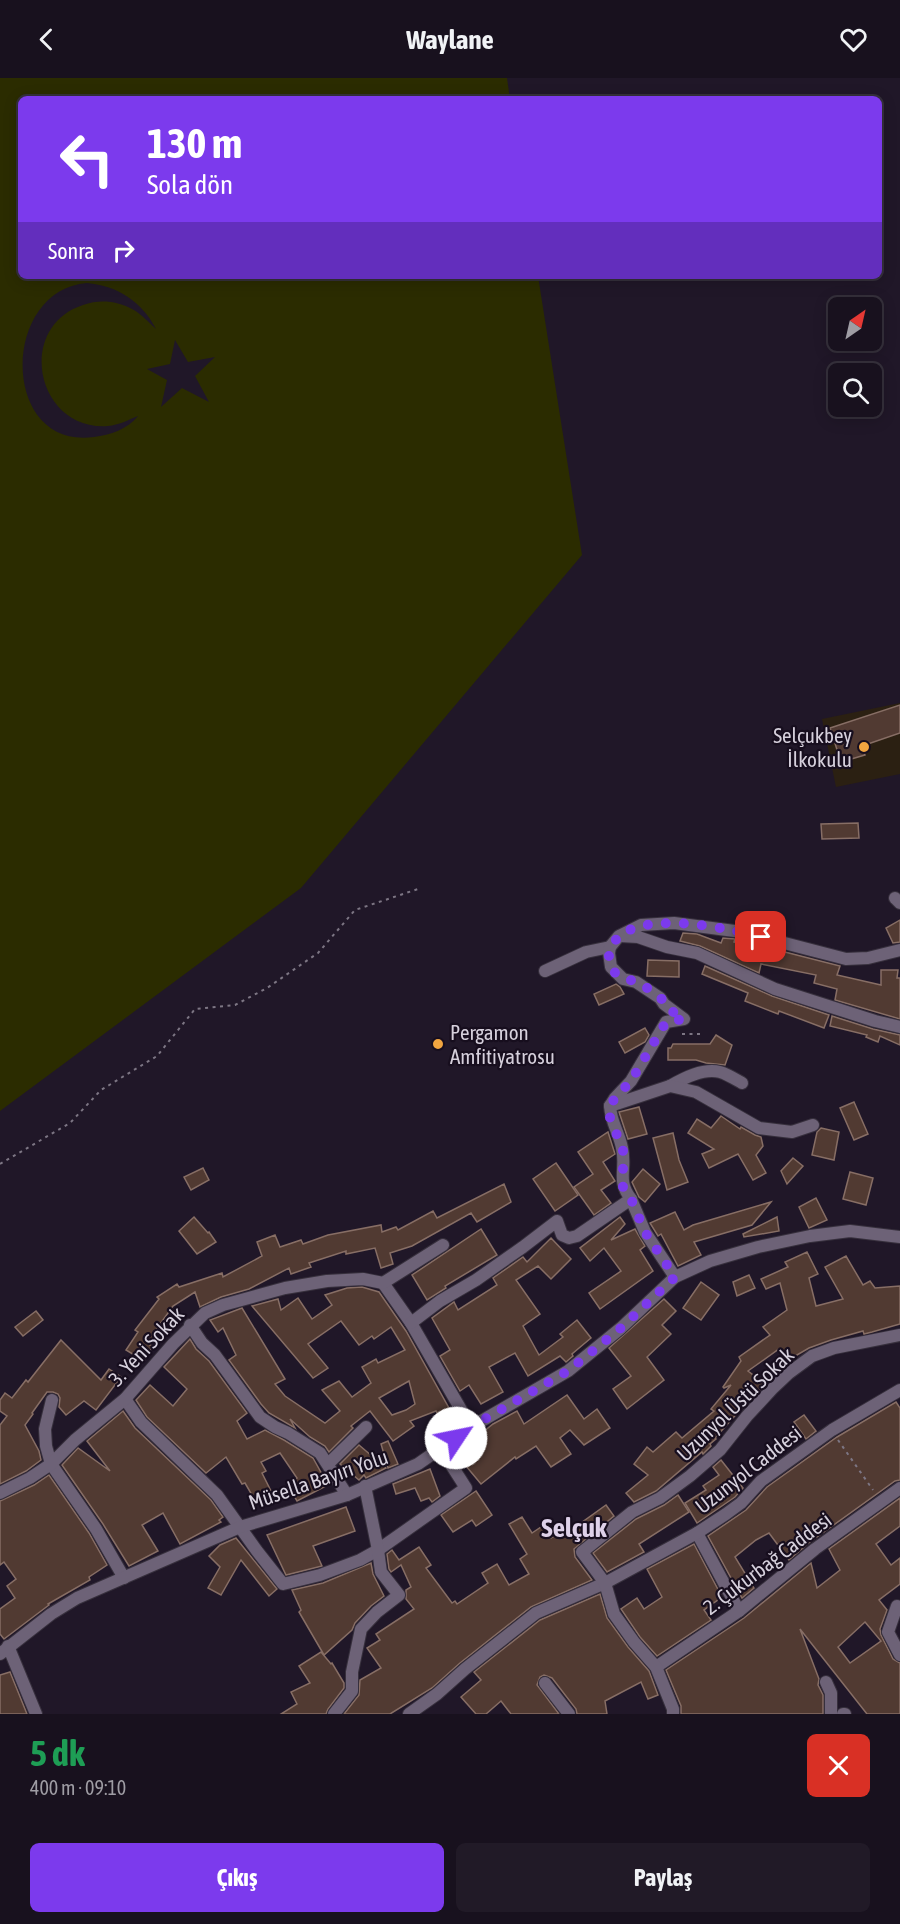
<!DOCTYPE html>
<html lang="tr">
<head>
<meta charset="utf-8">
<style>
  :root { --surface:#18111e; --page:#211a27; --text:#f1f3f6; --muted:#9f9da4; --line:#36313c; --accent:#7c3aed }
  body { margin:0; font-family:"Asap Condensed",sans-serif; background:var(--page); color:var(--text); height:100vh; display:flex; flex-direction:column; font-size:22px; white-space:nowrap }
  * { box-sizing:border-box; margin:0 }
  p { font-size:20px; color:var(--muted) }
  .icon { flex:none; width:33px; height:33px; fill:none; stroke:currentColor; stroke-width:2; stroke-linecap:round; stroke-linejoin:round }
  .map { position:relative; height:1636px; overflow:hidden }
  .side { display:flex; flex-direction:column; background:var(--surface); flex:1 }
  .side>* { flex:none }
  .top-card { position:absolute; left:18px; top:18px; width:864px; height:183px; border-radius:9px; box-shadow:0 3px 15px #0003,0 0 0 2px var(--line); background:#7c3aed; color:#fff; overflow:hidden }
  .needle { width:39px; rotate:34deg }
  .tools { position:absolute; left:828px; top:219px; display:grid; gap:12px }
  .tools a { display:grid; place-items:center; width:54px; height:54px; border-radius:9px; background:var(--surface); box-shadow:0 3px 15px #0003,0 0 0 2px var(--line); font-size:30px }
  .pin { position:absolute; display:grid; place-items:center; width:51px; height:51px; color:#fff; margin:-26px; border-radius:12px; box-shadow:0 3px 9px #0006 }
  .me { position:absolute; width:66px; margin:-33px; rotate:56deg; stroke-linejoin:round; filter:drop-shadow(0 0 4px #0008) }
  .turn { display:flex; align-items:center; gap:21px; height:126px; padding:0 30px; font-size:27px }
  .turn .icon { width:78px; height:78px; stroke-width:2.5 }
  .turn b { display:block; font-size:42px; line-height:51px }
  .then { display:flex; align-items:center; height:57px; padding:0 30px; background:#0003; gap:12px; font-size:22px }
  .round { display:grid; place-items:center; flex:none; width:63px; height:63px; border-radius:9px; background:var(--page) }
  .head { display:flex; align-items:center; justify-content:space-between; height:102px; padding:0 30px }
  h1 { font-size:36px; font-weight:700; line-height:45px; color:#1e9e55 }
  .cta { display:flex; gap:12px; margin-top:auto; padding:12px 30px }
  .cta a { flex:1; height:69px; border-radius:9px; background:var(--accent); color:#fff; font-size:24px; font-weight:700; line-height:69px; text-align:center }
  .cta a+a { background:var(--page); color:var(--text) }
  header { display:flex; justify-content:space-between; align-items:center; height:78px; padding:0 30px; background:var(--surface); font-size:27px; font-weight:700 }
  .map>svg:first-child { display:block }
  .education { fill:#2b2012 }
  .green { fill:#2b2c00; fill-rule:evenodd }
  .building { fill:#513a32; stroke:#876e65; stroke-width:1.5; fill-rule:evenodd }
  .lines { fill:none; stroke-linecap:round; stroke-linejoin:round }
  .minor-casing { stroke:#37303d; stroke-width:14 }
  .path { stroke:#7d7684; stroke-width:2; stroke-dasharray:3 4.5; stroke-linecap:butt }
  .minor { stroke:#6d6277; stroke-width:12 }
  .route { stroke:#7c3aed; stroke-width:10; stroke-dasharray:0 18 }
  .poi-dot { fill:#f1a540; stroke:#170e1e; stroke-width:2 }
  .labels { text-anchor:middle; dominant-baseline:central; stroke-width:4.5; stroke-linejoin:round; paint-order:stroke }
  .poi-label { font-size:21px; fill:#d6d0dc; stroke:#170e1e; text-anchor:end }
  .street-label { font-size:21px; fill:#d6d0dc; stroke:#170e1e }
  .district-label { font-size:27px; font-weight:bold; fill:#ded1e9; stroke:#170e1e }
</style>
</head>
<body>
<header><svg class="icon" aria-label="back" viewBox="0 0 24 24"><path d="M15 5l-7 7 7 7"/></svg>Waylane<svg class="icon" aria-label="heart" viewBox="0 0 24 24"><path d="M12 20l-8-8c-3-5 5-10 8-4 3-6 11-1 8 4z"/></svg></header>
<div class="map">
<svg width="900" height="1636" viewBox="0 0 900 1636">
  <rect width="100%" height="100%" fill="#201728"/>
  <path class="education" d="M900,625V696L836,709L822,641Z"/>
  <path class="green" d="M0,0H507L510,21H21V198H538L582,477L301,810L0,1033ZM87,205C118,208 141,223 156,251C149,245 142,236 132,231C117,223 100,221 83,227C15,249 36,353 108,348C119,347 128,342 138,338C128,351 110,357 94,359C0,372 0,212 87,205ZM175,262L188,284L215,279L195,298L209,324L182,310L161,329L167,302L147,291L170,286Z"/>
  <g class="building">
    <path d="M900,627V655L862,668L865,677L841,684L830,650Z"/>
    <path d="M858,745L859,760L822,761L821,746Z"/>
    <path d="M900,842V864L893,865L886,850Z"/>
    <path d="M683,855L697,856L721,865L723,860L735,861L734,864L772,876L773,871L840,888L837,897L881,907V892H898L897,900H900V941L835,922L837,911L814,905L816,897L761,886L759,895L700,868L680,863Z"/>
    <path d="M648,882L679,883V899L647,898Z"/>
    <path d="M705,888L772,918L829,937L824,950L779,933L778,936L745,923L748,915L702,896Z"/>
    <path d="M616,906L620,909L624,916L599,927L594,916Z"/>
    <path d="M832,938L873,951L900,957V967L880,958L878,964L866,959L867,957L830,948Z"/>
    <path d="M645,950L649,957L645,964L625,975L619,964Z"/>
    <path d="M716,957L732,967L725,987L706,985L696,982H668V970H671L673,966H710Z"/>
    <path d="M854,1024L868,1056L854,1062L840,1030Z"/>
    <path d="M639,1029L647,1056L628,1061L619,1034Z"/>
    <path d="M721,1038L740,1051L741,1049L755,1057L761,1059L763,1068L756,1077L766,1095L753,1102L738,1076L709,1090L702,1076L714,1071L688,1055L697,1041L711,1050Z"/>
    <path d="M821,1050L839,1054L834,1082L812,1077L817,1054Z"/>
    <path d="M608,1054L615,1076L603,1084L615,1103L601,1112L611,1125L594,1137L574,1109L593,1096L578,1074Z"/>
    <path d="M673,1055L679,1082L688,1104L667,1112L653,1060Z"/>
    <path d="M793,1080L803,1088L787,1106L781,1093Z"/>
    <path d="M556,1085L578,1117L555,1133L533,1101Z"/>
    <path d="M203,1090L209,1102L191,1112L184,1099Z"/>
    <path d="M643,1091L660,1106L645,1124L639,1119L632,1104Z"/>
    <path d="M850,1094L873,1100L866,1127L843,1121Z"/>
    <path d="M504,1106L511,1124L477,1144L471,1135L412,1168L390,1175L393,1186L381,1190L375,1170L346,1176V1173L309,1185L311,1189L291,1196L289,1190L249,1211L221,1219L200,1229L195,1214L173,1228L155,1253L158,1255L150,1267L153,1268L144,1283L126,1272L138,1254L135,1252L159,1221L157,1219L177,1206L179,1209L222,1195L223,1199L262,1178L257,1164L275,1157L280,1169L301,1162L303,1166L328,1157L381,1147L382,1154L396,1149L398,1152L433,1133L437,1140Z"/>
    <path d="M816,1120L827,1142L809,1150L799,1129Z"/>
    <path d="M771,1124L752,1147L694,1164L701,1177L678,1188L661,1156L658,1158L650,1145L675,1134L684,1152L693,1147Z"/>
    <path d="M194,1139L208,1155L209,1154L216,1164L197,1176L179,1153Z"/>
    <path d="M620,1139L625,1146L611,1162L635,1151L645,1168L640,1172L653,1193L600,1231L589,1215L621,1193L604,1170L590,1183L580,1170Z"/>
    <path d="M777,1139L779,1153L744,1159L743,1156Z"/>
    <path d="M481,1151L497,1177L445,1208L446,1210L427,1222L412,1197Z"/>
    <path d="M551,1160L571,1181L551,1201L538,1188L516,1202L540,1236L523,1248L539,1277L563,1259L560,1256L577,1242L591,1260L572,1276L573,1278L566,1284L560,1278L528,1298L515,1275L489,1289L503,1314L481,1326L469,1307L460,1313L440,1278L450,1272L432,1240L454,1224L458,1232L497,1207L493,1200L523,1179L527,1184Z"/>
    <path d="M807,1174L818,1196L809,1200L816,1228L843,1221L825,1189L846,1178L863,1207L870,1203L875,1210L900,1208V1246L872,1254L864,1256L863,1253L831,1262L809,1270L785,1284L779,1271L748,1293L765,1306L751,1322L750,1321L715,1360L716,1361L710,1366L711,1368L703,1376L702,1374L656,1413L634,1424L626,1415L648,1397L634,1386L647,1369L653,1374L676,1354L682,1360L714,1333L711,1331L731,1307L724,1310L723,1309L741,1283L739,1279L770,1257L763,1249L787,1232L780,1205L766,1211L761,1201L788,1189L785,1184Z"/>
    <path d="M749,1197L755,1210L737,1218L733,1204Z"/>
    <path d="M701,1204L719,1217L701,1242L683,1230Z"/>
    <path d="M362,1209L379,1214L406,1253L459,1348L447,1355L436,1333L410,1343L414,1348L393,1363L370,1333L351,1348L353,1350L329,1374L325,1368L310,1359L290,1341L295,1350L269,1335L261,1326L229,1282L236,1277L223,1250L218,1254L210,1242L242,1230L285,1301L275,1306L285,1318L325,1345L340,1333L322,1312L339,1303L352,1319L371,1305L362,1289L376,1281L378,1285L405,1272L391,1249L374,1261L372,1258L359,1267L341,1243L308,1266L328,1290L313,1300L252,1228L278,1221L281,1232L298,1220L312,1241L332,1227L325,1217L347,1210ZM409,1303L415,1326L406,1332L392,1337L379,1320Z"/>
    <path d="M664,1221L676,1233L662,1247L671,1256L647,1279L664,1302L627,1331L613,1311L631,1298L609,1270Z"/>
    <path d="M36,1233L43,1242L23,1258L15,1249Z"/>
    <path d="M190,1261L196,1271L209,1283L247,1335L237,1343L247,1361L265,1352L284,1362L313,1380L328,1407L297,1423L287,1406L297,1400L280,1375L261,1384L266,1393L262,1395L272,1415L256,1424L245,1405L242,1406L226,1379L206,1395L147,1339L136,1322L150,1307L173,1328L187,1311L164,1289Z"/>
    <path d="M61,1262L101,1302L109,1291L121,1299L96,1332L84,1323L66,1337L59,1329L60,1320L58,1316L53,1314H47L32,1335L33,1336L25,1347L39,1373L41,1382L26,1393L0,1406V1347L7,1338L0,1333V1322L5,1315L12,1320L26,1302L28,1304Z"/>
    <path d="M567,1317L584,1341L597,1331L610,1350L584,1367L570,1352L560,1360L571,1376L551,1389L536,1368L516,1381L515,1379L481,1406L456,1376L493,1346L517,1333L524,1346Z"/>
    <path d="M896,1324L900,1330V1402L895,1403L810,1464L789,1482L769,1455L756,1462L735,1479L754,1510L742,1520L708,1458L746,1432L767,1409L837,1359Z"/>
    <path d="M123,1333L135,1350L211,1422L223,1439L219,1442L221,1444L180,1466L163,1435L142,1447L158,1473L129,1488L103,1446L62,1387L78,1370L110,1393L87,1363Z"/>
    <path d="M804,1337L816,1353L806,1361L794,1344Z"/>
    <path d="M388,1363L398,1386L388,1390L381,1366Z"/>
    <path d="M359,1367L386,1390L366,1400L364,1397L359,1402L340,1386Z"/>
    <path d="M721,1382L743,1410L735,1419L697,1445L685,1425L706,1412L703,1408L719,1397L713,1389Z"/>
    <path d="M430,1391L440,1418L432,1424L429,1420L421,1423L415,1410L396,1416L393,1406Z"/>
    <path d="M49,1397L89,1455L107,1487L89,1499L90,1502L48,1526L49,1527L4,1561L0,1556V1531L15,1520L7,1508L16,1501L4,1484L0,1487V1423L34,1407Z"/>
    <path d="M476,1413L492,1437L476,1448L472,1442L453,1454L441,1437Z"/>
    <path d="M678,1417L689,1434L639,1466L644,1474L607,1494L593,1475L636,1441L664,1427Z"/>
    <path d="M900,1420V1448L876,1466L891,1487L900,1480V1506L879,1522L887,1532L880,1551L881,1557L893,1581L900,1585V1636H867L800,1551L819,1601L818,1607L823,1617V1636H681V1628L666,1592L744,1540L811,1485L817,1510L840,1492L829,1471ZM865,1544L881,1563L850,1585L838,1569Z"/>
    <path d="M606,1427L614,1438L574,1471L575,1479L592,1502L531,1529L460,1585L432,1610L390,1636H344L359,1617L360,1602L381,1590L367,1570L380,1562L376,1556L414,1531L406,1521V1512L411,1509L401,1487L391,1494L389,1491L387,1476L392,1472L399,1482L419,1469L431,1487L426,1490L452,1525L455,1523L457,1526L488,1505L482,1495L497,1486L509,1507L529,1496L520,1481L527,1476L509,1446L522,1439L532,1455L544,1447L551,1460L558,1456L560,1460Z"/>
    <path d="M346,1429L355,1453L313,1468L322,1488L286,1497L267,1457Z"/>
    <path d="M236,1460L277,1511L269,1518L241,1482L221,1517L208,1510L220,1489L209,1478L220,1467Z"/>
    <path d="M694,1466L722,1519L704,1532L711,1542L657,1578L640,1559L621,1531L637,1520L644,1531L662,1519L647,1491Z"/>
    <path d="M371,1485L373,1496L384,1518L371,1528L355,1545L352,1552L324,1577L299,1534L301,1532L292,1512L323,1505Z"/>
    <path d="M600,1516L607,1540L628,1569L649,1593L658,1617L648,1621L641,1604L605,1623L607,1636H577L576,1631L552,1600L544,1597L540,1599L537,1607L559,1636H511L501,1623L486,1636H476L461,1619L481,1602L474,1594L540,1542Z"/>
    <path d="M321,1574L331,1586L332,1585L344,1605V1610L328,1631L326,1636H281L297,1626L291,1614L310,1605L299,1588Z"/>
    <path d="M10,1594L27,1636H0V1597Z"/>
  </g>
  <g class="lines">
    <g class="minor-casing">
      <g id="minor">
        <path d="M895,820L900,825"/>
        <path d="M620,858L638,859L667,869L697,875L775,911L875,943L900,949"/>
        <path d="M545,893L586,874L610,869"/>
        <path d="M670,1008C684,1000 703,990 720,994C727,996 735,1001 742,1005"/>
        <path d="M610,1028L615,1020L631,1003L666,944L684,941L664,926L660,920L636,904L623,901L611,889L609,875L610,869L619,858L641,847L674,845L742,854L846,881L868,880L900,872"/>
        <path d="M631,1121C616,1102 627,1091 622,1070C619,1054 611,1045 610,1028L670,1008L696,1014L759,1050L792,1054L813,1047"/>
        <path d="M383,1205L411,1245L471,1349"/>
        <path d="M411,1245L440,1223L476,1202L523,1169L557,1143L562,1157L569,1160L577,1158L631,1121L645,1154L675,1199"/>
        <path d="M190,1247L202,1265L215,1277L260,1339L275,1349L288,1355L320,1375L347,1417"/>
        <path d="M125,1321L141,1344L217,1417L257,1473L283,1506L320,1497L360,1482L378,1472L466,1410L441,1371"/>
        <path d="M52,1322L45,1351L46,1368L51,1386L96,1451L124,1500"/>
        <path d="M328,1386L366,1349"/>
        <path d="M0,1415L30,1400L51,1386L75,1362L125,1321L173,1266L205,1235L223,1227L285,1210L327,1203L363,1201L383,1205L443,1167"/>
        <path d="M697,1455L739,1533"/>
        <path d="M897,1528L888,1554L900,1577"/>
        <path d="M8,1568L36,1636"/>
        <path d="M0,1576L51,1536L77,1520L240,1449L347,1417L418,1386L471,1349L568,1293L621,1250L675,1199L710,1183L758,1169L810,1158L850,1153L900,1159"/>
        <path d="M656,1589L739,1533L815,1471L900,1410"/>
        <path d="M826,1604L831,1615V1636"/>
        <path d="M545,1605L569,1636"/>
        <path d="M334,1636L352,1613V1594L361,1551L377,1534L399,1517L381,1494L378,1472L365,1408"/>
        <path d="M409,1636L437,1616L465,1591L536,1535L605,1505L697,1455L726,1436L741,1425L761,1403L832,1352L900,1312"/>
        <path d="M673,1636V1631L656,1589L634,1564L614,1536L605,1505L582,1474L632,1434L660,1420L690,1398L720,1372L747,1338L772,1311L789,1295L812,1278L834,1270L900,1257"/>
        <path d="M843,1636H845"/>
      </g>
    </g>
    <g class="path">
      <path d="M682,956H702"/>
      <path d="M0,1086L70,1045L101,1012L157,978L195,931L235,927L267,910L318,875L355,832L421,810"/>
      <path d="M838,1362L873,1412"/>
    </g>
    <use href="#minor" class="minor"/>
  </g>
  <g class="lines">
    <path class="route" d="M456,1360L471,1349L568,1293L621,1250L675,1199L645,1154L631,1121L623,1111V1071L610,1041V1028L615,1020L631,1003L666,944L684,941C678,937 671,933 666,928C663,926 663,923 661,920C656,915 644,908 638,905C628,900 617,901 611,889C607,880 609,870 615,863C640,831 727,850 761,859"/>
  </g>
  <g class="poi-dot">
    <circle cx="864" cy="669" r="6"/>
    <circle cx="438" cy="966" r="6"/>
  </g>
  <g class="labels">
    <g class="poi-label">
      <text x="852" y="657">Selçukbey<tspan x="852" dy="24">İlkokulu</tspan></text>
      <text x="450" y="954" text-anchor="start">Pergamon<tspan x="450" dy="24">Amfitiyatrosu</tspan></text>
    </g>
    <g class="street-label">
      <text transform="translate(146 1268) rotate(-47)">3. Yeni Sokak</text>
      <text transform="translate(735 1326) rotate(-44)">Uzunyol Üstü Sokak</text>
      <text transform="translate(748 1391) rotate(-38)">Uzunyol Caddesi</text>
      <text transform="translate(318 1401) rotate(-19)">Müsella Bayırı Yolu</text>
      <text transform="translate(767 1485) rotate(-37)">2. Çukurbağ Caddesi</text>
    </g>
    <g class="district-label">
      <text x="574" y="1449">Selçuk</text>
    </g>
  </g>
</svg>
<div class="tools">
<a><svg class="needle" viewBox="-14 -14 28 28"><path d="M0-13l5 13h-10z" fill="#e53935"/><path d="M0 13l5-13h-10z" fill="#9f9da4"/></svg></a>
<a><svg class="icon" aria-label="search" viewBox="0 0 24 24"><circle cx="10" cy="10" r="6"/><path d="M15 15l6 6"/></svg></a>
</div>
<div class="pin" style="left:761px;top:859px;background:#d93025"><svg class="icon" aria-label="arrive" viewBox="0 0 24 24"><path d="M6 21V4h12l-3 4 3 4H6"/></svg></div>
<svg class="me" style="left:456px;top:1360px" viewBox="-20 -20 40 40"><circle r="19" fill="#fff"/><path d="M0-13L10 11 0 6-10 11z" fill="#7c3aed"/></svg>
<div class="top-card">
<div class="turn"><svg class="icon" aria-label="left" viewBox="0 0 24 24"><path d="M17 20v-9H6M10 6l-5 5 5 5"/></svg><div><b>130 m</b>Sola dön</div></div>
<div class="then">Sonra<svg class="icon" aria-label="right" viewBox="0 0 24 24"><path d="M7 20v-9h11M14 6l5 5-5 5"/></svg></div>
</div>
</div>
<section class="side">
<div class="head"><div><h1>5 dk</h1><p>400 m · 09:10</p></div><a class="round" style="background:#d93025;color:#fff"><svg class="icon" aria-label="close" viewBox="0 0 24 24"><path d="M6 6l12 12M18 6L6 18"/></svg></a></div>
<div class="cta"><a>Çıkış</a><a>Paylaş</a></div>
</section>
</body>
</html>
